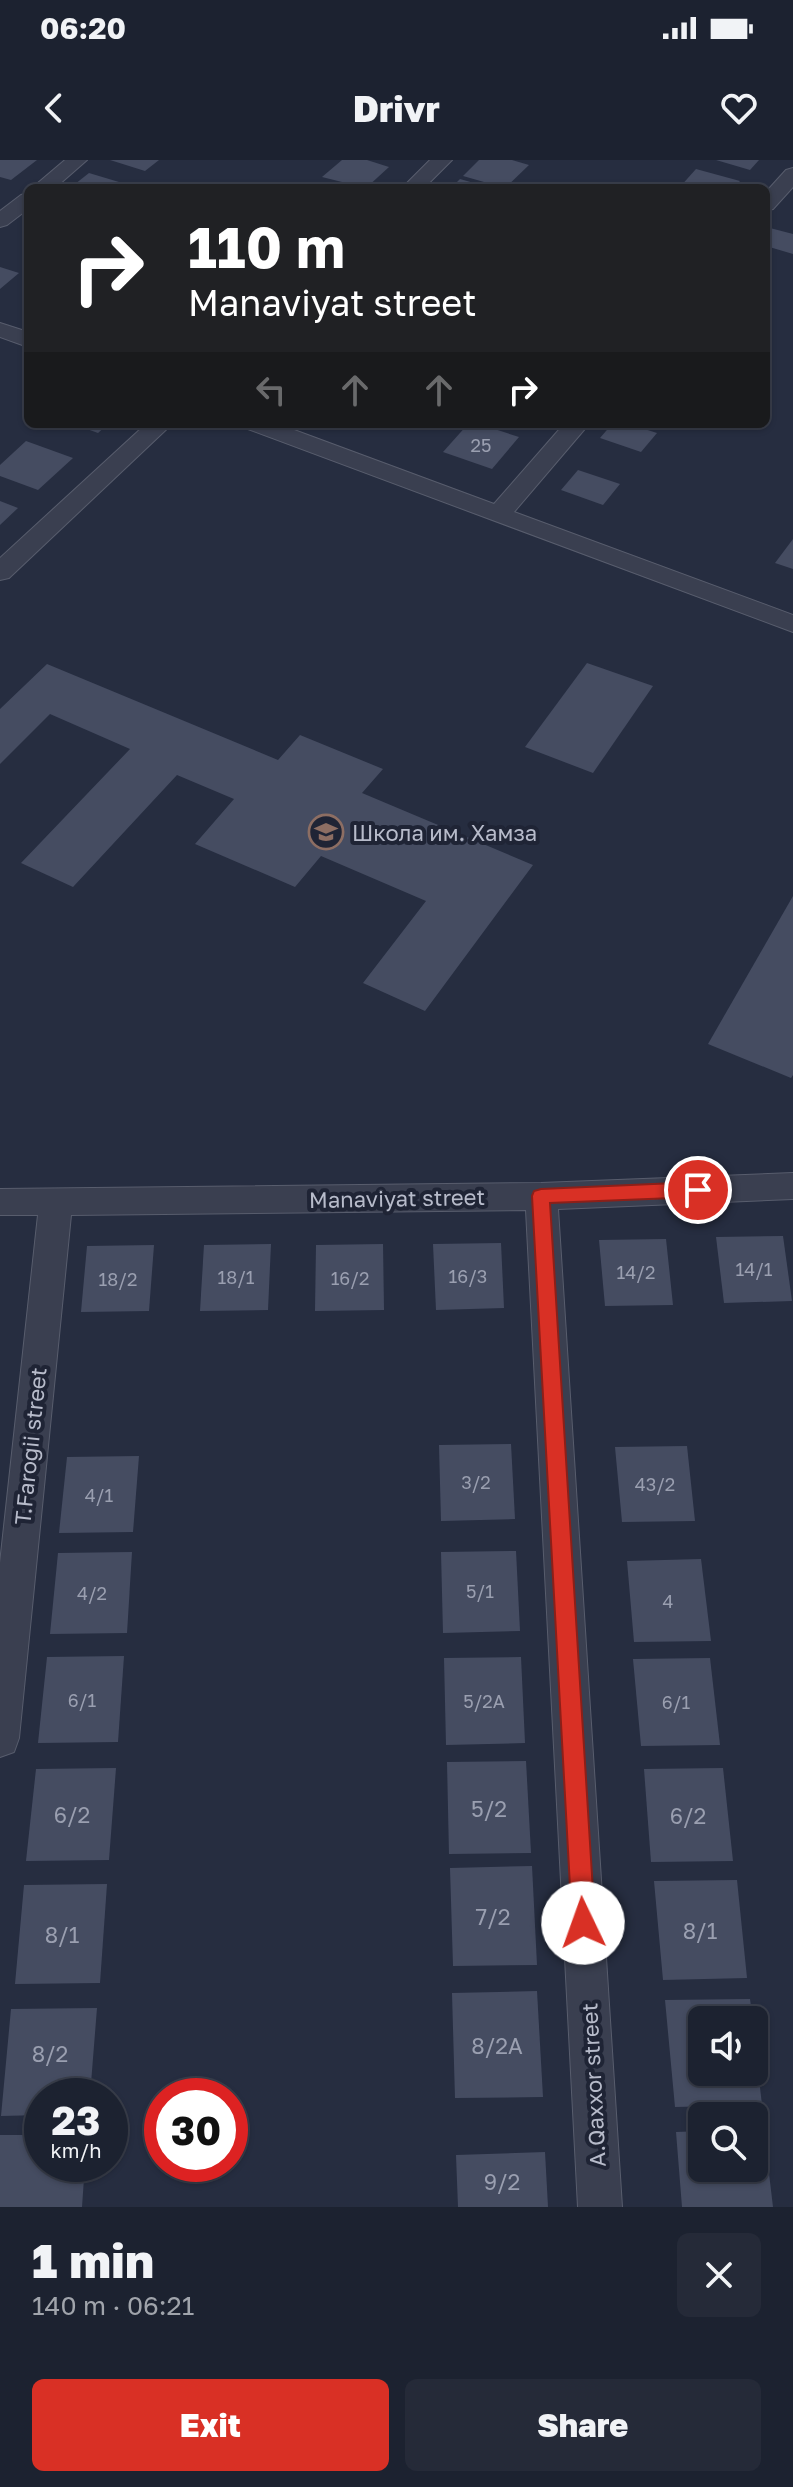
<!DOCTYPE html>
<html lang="en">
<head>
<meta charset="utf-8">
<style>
  :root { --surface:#1c2230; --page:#252a38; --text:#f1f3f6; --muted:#a0a4ab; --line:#3a3f4c; --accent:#d93025 }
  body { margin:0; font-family:"Golos Text",sans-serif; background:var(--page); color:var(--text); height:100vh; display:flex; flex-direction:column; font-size:30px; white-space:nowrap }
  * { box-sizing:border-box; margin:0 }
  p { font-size:26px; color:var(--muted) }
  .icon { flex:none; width:44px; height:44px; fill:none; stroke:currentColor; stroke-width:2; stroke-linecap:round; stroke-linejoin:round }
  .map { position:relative; height:2047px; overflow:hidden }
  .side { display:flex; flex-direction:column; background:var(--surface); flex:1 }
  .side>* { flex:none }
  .banner { position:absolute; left:24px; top:24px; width:746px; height:244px; border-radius:12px; box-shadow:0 2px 6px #0004,0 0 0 2px var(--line); background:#202124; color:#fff; overflow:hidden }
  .controls { position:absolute; left:688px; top:1846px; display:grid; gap:16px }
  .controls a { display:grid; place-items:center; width:80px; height:80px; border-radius:12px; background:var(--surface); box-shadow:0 2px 6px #0004,0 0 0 2px var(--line); font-size:40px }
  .speed { position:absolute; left:24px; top:1918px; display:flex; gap:16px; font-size:40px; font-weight:700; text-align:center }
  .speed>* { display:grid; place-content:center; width:104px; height:104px; border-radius:50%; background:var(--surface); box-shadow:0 2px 6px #0004,0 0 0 2px var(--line); line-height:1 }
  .speed small { font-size:20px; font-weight:400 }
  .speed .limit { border:12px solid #d22; background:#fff; color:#111 }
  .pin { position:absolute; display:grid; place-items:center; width:68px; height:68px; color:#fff; margin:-34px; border:4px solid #fff; border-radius:50%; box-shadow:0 2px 8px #0007 }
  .me { position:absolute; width:88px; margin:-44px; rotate:357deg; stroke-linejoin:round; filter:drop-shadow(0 0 6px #0008) }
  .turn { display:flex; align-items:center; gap:28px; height:168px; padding:0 32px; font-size:36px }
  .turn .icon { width:104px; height:104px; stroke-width:2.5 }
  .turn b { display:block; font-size:56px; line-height:68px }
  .lanes { display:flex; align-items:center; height:76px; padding:0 32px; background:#0003; justify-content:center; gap:40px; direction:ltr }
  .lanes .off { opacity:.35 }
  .round { display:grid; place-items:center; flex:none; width:84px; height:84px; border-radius:12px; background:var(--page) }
  .headline { display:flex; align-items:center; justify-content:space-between; height:136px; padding:0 32px }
  h1 { font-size:48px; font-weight:800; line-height:60px }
  .primary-button { display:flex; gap:16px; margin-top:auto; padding:16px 32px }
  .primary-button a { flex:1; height:92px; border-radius:12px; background:var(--accent); color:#fff; font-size:32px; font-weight:800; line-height:92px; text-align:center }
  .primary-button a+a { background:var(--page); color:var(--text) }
  .status { display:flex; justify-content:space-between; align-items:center; height:56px; padding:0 40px; background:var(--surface); direction:ltr }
  .status svg { height:22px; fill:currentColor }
  header { display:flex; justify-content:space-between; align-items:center; height:104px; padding:0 32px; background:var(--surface); font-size:36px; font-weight:800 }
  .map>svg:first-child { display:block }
  .building { fill:#454c61 }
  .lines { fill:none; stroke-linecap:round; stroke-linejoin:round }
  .minor-casing { stroke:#585d6d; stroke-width:2 }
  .minor { fill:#3a3f50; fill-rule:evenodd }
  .route { fill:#d93025; stroke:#8d1f18; stroke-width:2 }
  .labels { text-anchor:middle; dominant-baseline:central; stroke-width:8; stroke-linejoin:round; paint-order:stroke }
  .number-label { font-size:18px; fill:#9a9fb0 }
  .poi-label { font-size:22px; fill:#b7bbca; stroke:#1f2435; text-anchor:start }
  .street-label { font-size:22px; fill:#b7bbca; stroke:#1f2435 }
  .near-number-label { font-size:22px; fill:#9a9fb0 }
</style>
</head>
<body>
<div class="status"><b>06:20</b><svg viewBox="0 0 49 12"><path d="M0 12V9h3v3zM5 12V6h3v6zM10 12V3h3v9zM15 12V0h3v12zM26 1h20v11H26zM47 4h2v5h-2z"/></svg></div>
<header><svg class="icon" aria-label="back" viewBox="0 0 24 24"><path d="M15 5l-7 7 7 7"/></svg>Drivr<svg class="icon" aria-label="heart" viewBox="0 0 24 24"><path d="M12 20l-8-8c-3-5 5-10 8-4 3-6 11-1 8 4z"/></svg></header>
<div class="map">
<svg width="793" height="2047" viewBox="0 0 793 2047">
  <rect width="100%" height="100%" fill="#262d40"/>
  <g class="building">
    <path d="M0,0H37L11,20L0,17Z"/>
    <path d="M110,0H159L145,11Z"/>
    <path d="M342,0H367L389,7L366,28L322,17Z"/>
    <path d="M479,0H512L529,5L505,28L463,16Z"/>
    <path d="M716,0H759L750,10Z"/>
    <path d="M696,9L740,21L734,28H679Z"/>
    <path d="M89,13L129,25L125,28H70Z"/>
    <path d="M460,19L488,27V28H451Z"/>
    <path d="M770,68L793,74V94L766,86V73Z"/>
    <path d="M0,107L19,113L0,129Z"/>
    <path d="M73,264H108L98,273Z"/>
    <path d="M468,264H479L519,277L492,309L443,292Z"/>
    <path d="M612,264H629L657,273L641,292L600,278Z"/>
    <path d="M26,281L73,298L38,330L0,316V305Z"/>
    <path d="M578,310L620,324L603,345L561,330Z"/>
    <path d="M0,341L18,348L0,365Z"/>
    <path d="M793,379V409L775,403Z"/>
    <path d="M587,503L653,526L593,613L525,587Z"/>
    <path d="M47,504L278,600L300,575L383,609L362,633L533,705L425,851L363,823L426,741L321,696L295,727L195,684L234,639L177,615L73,727L21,703L130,589L50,554L0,604V549Z"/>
    <path d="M793,736V915L791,918L708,884Z"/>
    <path d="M783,1076L792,1141L724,1143L716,1077Z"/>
    <path d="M666,1079L673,1145L605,1146L599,1080Z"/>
    <path d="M501,1083L504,1148L436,1150L433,1084Z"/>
    <path d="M271,1084L268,1150L200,1151L204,1085Z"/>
    <path d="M383,1084L384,1150L315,1151L316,1085Z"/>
    <path d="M154,1085L149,1151L81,1152L87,1086Z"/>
    <path d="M511,1284L515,1359L441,1361L439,1285Z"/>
    <path d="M687,1286L695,1361L622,1362L615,1287Z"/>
    <path d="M139,1296L133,1372L59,1373L67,1297Z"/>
    <path d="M516,1391L520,1471L443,1473L441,1392Z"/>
    <path d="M132,1392L127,1473L50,1474L58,1393Z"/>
    <path d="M701,1399L711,1481L634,1482L627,1401Z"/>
    <path d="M124,1496L118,1582L38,1583L47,1497Z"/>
    <path d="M521,1497L525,1583L446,1585L444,1498Z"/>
    <path d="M710,1498L720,1585L641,1586L633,1499Z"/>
    <path d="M526,1601L531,1693L449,1694L447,1602Z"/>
    <path d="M116,1608L109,1700L26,1701L36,1609Z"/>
    <path d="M723,1608L733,1701L651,1702L644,1609Z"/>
    <path d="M532,1706L537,1805L453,1806L450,1708Z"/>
    <path d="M737,1720L747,1818L663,1820L654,1721Z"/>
    <path d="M107,1724L100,1823L15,1824L24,1725Z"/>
    <path d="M537,1831L543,1937L455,1938L452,1833Z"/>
    <path d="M750,1839L753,1860H702V1912H754L756,1892L762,1945L675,1947L665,1840Z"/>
    <path d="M97,1848L90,1936H42V1955L1,1956L11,1849Z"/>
    <path d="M702,1971V2008H754V1971H764L773,2047H682L676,1972Z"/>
    <path d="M0,1975H42V2004H85L82,2047H0Z"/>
    <path d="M545,1992L548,2047H458L456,1995Z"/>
  </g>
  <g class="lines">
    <g class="minor-casing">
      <g id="minor">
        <path d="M65,0H87L55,28H32Z"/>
        <path d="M430,0H452L424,28H402Z"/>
        <path d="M793,8V27L773,49L766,51V32L786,10Z"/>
        <path d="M28,33V49L7,65L0,67V51L21,35Z"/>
        <path d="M0,163L28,172V187L0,177Z"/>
        <path d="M146,264H172L9,418L0,420V398Z"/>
        <path d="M244,264H278L494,344L564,264H589L514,352L793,455V472L248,269Z"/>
        <path d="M793,1013V1039L558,1049L622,2047H578L526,1050L71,1055L19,1578L14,1592L0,1597V1403L38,1055H0V1029L541,1023Z"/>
      </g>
    </g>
    <use href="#minor" class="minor"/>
  </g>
  <path class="route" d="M698,1022L705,1024L708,1030L705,1035L698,1037L550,1043L595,1763L591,1771L583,1774L575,1771L572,1763L532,1036L534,1031L541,1029Z"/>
  <defs>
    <g id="school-ring" transform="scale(1.8)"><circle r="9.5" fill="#1f2435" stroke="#8d6e63" stroke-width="1.5"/><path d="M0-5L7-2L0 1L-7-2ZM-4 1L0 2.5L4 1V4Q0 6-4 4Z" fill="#8d6e63"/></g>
  </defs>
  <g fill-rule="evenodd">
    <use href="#school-ring" x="326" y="672"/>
  </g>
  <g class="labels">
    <g class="number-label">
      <text x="481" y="285">25</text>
      <text x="754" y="1109">14/1</text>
      <text x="636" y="1112">14/2</text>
      <text x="468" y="1116">16/3</text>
      <text x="236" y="1117">18/1</text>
      <text x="350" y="1118">16/2</text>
      <text x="118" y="1119">18/2</text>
      <text x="476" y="1322">3/2</text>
      <text x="655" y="1324">43/2</text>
      <text x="99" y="1335">4/1</text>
      <text x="480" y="1431">5/1</text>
      <text x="92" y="1433">4/2</text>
      <text x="668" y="1441">4</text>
      <text x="82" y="1540">6/1</text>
      <text x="484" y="1541">5/2A</text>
      <text x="676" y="1542">6/1</text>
    </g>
    <g class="poi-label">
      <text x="352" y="672">Школа им. Хамза</text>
    </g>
    <g class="street-label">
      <text transform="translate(397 1038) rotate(-1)">Manaviyat street</text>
      <text transform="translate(30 1286) rotate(-84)">T.Farogii street</text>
      <text transform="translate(593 1925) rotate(-93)">A.Qaxxor street</text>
    </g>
    <g class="near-number-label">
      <text x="489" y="1648">5/2</text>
      <text x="72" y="1654">6/2</text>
      <text x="688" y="1655">6/2</text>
      <text x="493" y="1756">7/2</text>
      <text x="700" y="1770">8/1</text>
      <text x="62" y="1774">8/1</text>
      <text x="497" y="1885">8/2A</text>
      <text x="50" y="1893">8/2</text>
      <text x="502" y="2021">9/2</text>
    </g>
  </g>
</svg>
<div class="controls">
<a><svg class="icon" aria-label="sound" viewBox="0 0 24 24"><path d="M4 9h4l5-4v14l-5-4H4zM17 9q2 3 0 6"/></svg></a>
<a><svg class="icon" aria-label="search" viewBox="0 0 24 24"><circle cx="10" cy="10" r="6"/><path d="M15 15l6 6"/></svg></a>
</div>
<div class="speed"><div>23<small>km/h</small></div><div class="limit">30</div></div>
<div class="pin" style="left:698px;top:1030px;background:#d93025"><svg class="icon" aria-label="arrive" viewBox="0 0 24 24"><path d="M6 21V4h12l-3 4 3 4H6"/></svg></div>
<svg class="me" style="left:583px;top:1763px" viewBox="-20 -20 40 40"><circle r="19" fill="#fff"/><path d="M0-13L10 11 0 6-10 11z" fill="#d93025"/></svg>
<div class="banner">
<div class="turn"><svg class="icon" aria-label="right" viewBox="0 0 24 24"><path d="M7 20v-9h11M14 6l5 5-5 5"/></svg><div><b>110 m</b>Manaviyat street</div></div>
<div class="lanes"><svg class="icon off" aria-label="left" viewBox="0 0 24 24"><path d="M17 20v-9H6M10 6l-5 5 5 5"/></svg><svg class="icon off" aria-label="ahead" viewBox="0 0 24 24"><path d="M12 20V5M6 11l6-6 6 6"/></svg><svg class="icon off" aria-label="ahead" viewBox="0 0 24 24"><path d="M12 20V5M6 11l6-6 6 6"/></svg><svg class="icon" aria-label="right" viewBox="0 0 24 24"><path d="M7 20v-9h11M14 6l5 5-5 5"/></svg></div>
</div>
</div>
<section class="side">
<div class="headline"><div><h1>1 min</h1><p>140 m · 06:21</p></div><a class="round"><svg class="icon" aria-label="close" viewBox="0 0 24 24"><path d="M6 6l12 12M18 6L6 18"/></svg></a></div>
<div class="primary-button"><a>Exit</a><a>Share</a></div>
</section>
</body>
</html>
